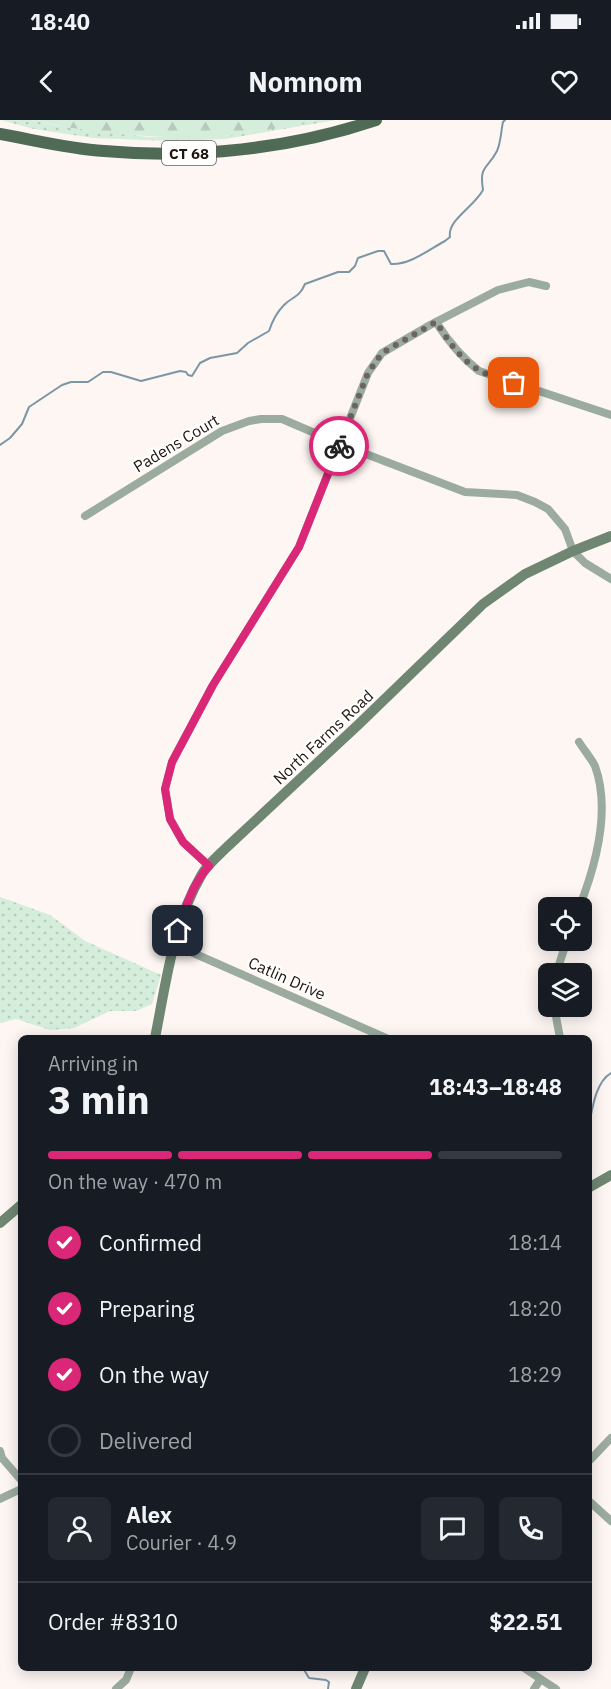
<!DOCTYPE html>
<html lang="en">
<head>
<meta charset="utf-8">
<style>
  :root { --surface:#171b24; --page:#242831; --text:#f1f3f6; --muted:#9ea1a6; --line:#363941; --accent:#db2777 }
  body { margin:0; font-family:"IBM Plex Sans",sans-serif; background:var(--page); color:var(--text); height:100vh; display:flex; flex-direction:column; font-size:22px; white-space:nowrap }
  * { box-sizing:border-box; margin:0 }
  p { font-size:20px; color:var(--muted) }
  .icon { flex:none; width:33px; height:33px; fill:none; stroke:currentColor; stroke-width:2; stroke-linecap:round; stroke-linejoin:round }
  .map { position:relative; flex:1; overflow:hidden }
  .side { position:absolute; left:18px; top:915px; width:574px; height:636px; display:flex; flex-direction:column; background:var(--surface); border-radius:9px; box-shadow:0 3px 15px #0003 }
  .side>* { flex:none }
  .controls { position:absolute; left:538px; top:777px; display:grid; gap:12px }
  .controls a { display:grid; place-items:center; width:54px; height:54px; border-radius:9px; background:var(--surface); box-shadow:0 3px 15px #0003; font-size:30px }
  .pin { position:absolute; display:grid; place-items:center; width:51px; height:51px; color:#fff; margin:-26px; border-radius:12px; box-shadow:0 3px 9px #0006 }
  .courier { position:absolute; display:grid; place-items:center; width:60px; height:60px; margin:-30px; border:4px solid #db2777; border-radius:50%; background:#fff; color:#222; box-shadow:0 2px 8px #0007 }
  .headline em { font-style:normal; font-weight:700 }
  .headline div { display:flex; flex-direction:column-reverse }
  .headline { display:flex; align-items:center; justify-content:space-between; height:102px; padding:0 30px }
  h1 { font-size:39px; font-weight:700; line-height:45px }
  .bar { display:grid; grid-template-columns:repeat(4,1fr); gap:9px 6px; align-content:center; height:72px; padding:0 30px }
  .bar i { height:8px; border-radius:4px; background:var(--line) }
  .bar .on { background:var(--accent) }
  .bar p { grid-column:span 4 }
  .line { display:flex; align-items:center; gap:15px; padding:0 30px; border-top:2px solid var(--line) }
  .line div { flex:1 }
  .round { display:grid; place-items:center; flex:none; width:63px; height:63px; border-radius:9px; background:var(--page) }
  ol { padding:0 30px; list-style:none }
  li { display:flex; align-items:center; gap:18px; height:66px }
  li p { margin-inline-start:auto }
  li .icon { padding:6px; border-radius:50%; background:var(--accent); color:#fff; stroke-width:4 }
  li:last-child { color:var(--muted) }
  li i { width:33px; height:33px; border:3px solid var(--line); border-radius:50% }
  .status { display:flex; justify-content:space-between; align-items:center; height:42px; padding:0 30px; background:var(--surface); direction:ltr }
  .status svg { height:16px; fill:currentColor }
  header { display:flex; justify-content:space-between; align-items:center; height:78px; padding:0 30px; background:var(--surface); font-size:27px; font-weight:700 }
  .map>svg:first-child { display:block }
  .grass { fill:url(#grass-dots) }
  .forest { fill:url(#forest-firs) }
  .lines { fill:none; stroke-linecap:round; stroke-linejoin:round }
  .stream { stroke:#7c96a6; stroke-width:2 }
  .street { stroke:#9bab9e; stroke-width:8 }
  .secondary { stroke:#6f8673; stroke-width:10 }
  .primary { stroke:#4f6b55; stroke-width:12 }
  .done { stroke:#6d645f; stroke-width:6; stroke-dasharray:0 10.8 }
  .route { stroke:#db2777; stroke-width:8 }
  .labels { text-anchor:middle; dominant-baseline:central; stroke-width:4.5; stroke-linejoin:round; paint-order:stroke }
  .shield { fill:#fff; stroke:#635c58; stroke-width:1.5 }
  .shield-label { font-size:15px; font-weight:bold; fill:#201610 }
  .street-label { font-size:16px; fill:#201610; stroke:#fff }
</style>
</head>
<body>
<div class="status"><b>18:40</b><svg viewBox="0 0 49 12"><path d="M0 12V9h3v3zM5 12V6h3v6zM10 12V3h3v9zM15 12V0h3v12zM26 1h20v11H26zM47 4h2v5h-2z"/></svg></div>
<header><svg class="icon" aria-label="back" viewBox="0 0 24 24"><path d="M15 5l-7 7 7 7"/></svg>Nomnom<svg class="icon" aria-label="heart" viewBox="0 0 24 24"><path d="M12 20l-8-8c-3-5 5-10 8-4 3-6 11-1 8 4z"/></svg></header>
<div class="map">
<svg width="611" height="1569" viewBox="0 0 611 1569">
  <defs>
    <pattern id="grass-dots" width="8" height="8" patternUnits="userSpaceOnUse" patternTransform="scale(1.5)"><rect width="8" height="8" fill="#d5eddb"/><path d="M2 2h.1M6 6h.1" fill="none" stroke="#b7cabb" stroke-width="1.8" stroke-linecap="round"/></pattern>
    <pattern id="forest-firs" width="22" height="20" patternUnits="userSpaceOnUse" patternTransform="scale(1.5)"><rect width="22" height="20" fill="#d5eddb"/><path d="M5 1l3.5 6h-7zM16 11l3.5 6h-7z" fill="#b7cabb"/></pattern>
  </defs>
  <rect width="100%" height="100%" fill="#fdf6f3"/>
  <!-- grass -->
  <g class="grass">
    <path d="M1 0H32L53 5 148 17 227 16 316 0H336L225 19 170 21 93 18 34 9Z"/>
    <path d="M0 777 50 795 85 821 161 855 152 884 136 891H110L74 908 50 910 16 899 0 903Z"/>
  </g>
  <!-- forest -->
  <path class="forest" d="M32 0H316C287 5 255 14 225 16 161 20 94 14 32 0Z"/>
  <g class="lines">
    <!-- stream -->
    <g class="stream">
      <path d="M0 325 10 318 22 304 29 287 62 265 71 262H88L103 252H111L141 261 180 251 186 252 188 255 192 256 200 243 210 238 237 233 248 223 269 211C272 202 277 192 284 185 293 176 299 178 305 164L338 152H349L355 146 358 138 378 131H384L391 144C410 145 428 130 445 121L450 117C447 100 474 87 483 70 479 45 487 50 497 31 501 22 501 11 503 2L505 0"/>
      <path d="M590 1000C593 984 597 961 611 953"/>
      <path d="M303 1548 309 1558 326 1560 329 1562 328 1569"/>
    </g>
    <!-- street -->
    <g class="street">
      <path d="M436 202C448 221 461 237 479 251L611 295"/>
      <path d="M85 396 222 311 249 301 261 299H282L345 326 465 372 517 375 535 382 548 389 565 409 573 431 585 443 611 459"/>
      <path d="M209 746 183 722 170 699 165 669 172 642 213 565 299 427 368 253 382 233 430 205 498 170 529 162 546 166"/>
      <path d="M579 788C596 745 611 690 595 646 591 638 584 630 579 622"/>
      <path d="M175 825 386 918"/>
      <path d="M556 854 567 820"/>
      <path d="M554 886 560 918"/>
      <path d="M0 1331 2 1338 21 1360"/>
      <path d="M590 1340 611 1318"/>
      <path d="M0 1379 21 1369"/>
      <path d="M590 1382 611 1401"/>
      <path d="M524 1548 556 1569"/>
      <path d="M116 1569 126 1560 131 1548"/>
      <path d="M534 1569 540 1560"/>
    </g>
    <!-- secondary -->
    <g class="secondary">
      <path d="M155 918C166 863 173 803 202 754 208 744 219 735 227 727L359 604 483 484 525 454 573 431 611 416"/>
      <path d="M590 1067 611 1055"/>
      <path d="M0 1103 21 1085"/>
      <path d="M356 1569 365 1548"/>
    </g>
    <!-- primary -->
    <path class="primary" d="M0 14C34 20 69 29 104 31 195 39 290 29 376 0"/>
  </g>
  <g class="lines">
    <!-- done -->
    <path class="done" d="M339 326 368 253 382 233 436 202C448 220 459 238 477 249 488 256 502 259 514 263"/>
    <!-- route -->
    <path class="route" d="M178 811C184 789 194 762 209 746L183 722 170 699 165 669 172 642 213 565 299 427 339 326"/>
  </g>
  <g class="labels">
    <!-- shield labels -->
    <rect class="shield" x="162" y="21" width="54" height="24" rx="4.5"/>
    <g class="shield-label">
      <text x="189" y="33">CT 68</text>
    </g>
    <!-- street labels -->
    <g class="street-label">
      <text transform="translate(176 323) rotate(-31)">Padens Court</text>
      <text transform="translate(323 617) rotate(-43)">North Farms Road</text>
      <text transform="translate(287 858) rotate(24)">Catlin Drive</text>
    </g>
  </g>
</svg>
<div class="controls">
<a><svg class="icon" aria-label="locate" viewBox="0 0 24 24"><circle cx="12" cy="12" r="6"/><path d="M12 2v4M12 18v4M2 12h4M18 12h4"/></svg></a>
<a><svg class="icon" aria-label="layers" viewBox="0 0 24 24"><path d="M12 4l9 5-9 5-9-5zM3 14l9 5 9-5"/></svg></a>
</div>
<div class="pin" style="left:514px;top:263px;background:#ea580c"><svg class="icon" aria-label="bag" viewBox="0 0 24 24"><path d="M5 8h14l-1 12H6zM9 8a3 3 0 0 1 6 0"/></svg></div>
<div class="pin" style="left:178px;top:811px;background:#1f2937"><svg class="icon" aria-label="home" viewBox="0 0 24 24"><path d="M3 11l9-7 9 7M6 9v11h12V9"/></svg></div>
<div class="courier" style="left:339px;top:326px"><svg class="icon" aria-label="bike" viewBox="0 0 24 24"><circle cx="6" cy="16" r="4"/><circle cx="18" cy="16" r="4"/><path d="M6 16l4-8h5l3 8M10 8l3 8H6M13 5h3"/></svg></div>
<section class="side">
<div class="headline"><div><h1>3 min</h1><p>Arriving in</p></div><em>18:43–18:48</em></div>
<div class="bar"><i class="on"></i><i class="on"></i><i class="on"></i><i></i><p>On the way · 470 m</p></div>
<ol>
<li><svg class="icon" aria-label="check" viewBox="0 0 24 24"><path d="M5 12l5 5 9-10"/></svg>Confirmed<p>18:14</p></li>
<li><svg class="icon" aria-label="check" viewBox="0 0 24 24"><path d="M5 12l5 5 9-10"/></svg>Preparing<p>18:20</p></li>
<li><svg class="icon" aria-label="check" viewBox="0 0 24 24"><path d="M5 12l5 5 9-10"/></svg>On the way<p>18:29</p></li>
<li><i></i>Delivered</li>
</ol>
<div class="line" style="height:108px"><a class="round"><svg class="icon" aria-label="person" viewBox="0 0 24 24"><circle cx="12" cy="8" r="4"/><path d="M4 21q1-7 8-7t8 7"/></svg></a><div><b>Alex</b><p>Courier · 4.9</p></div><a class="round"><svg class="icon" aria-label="chat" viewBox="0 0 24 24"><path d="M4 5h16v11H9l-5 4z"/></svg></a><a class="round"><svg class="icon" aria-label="phone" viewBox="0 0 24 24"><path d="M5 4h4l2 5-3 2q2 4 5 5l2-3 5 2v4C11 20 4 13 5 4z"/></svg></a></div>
<div class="line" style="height:78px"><div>Order #8310</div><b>$22.51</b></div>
</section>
</div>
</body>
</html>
